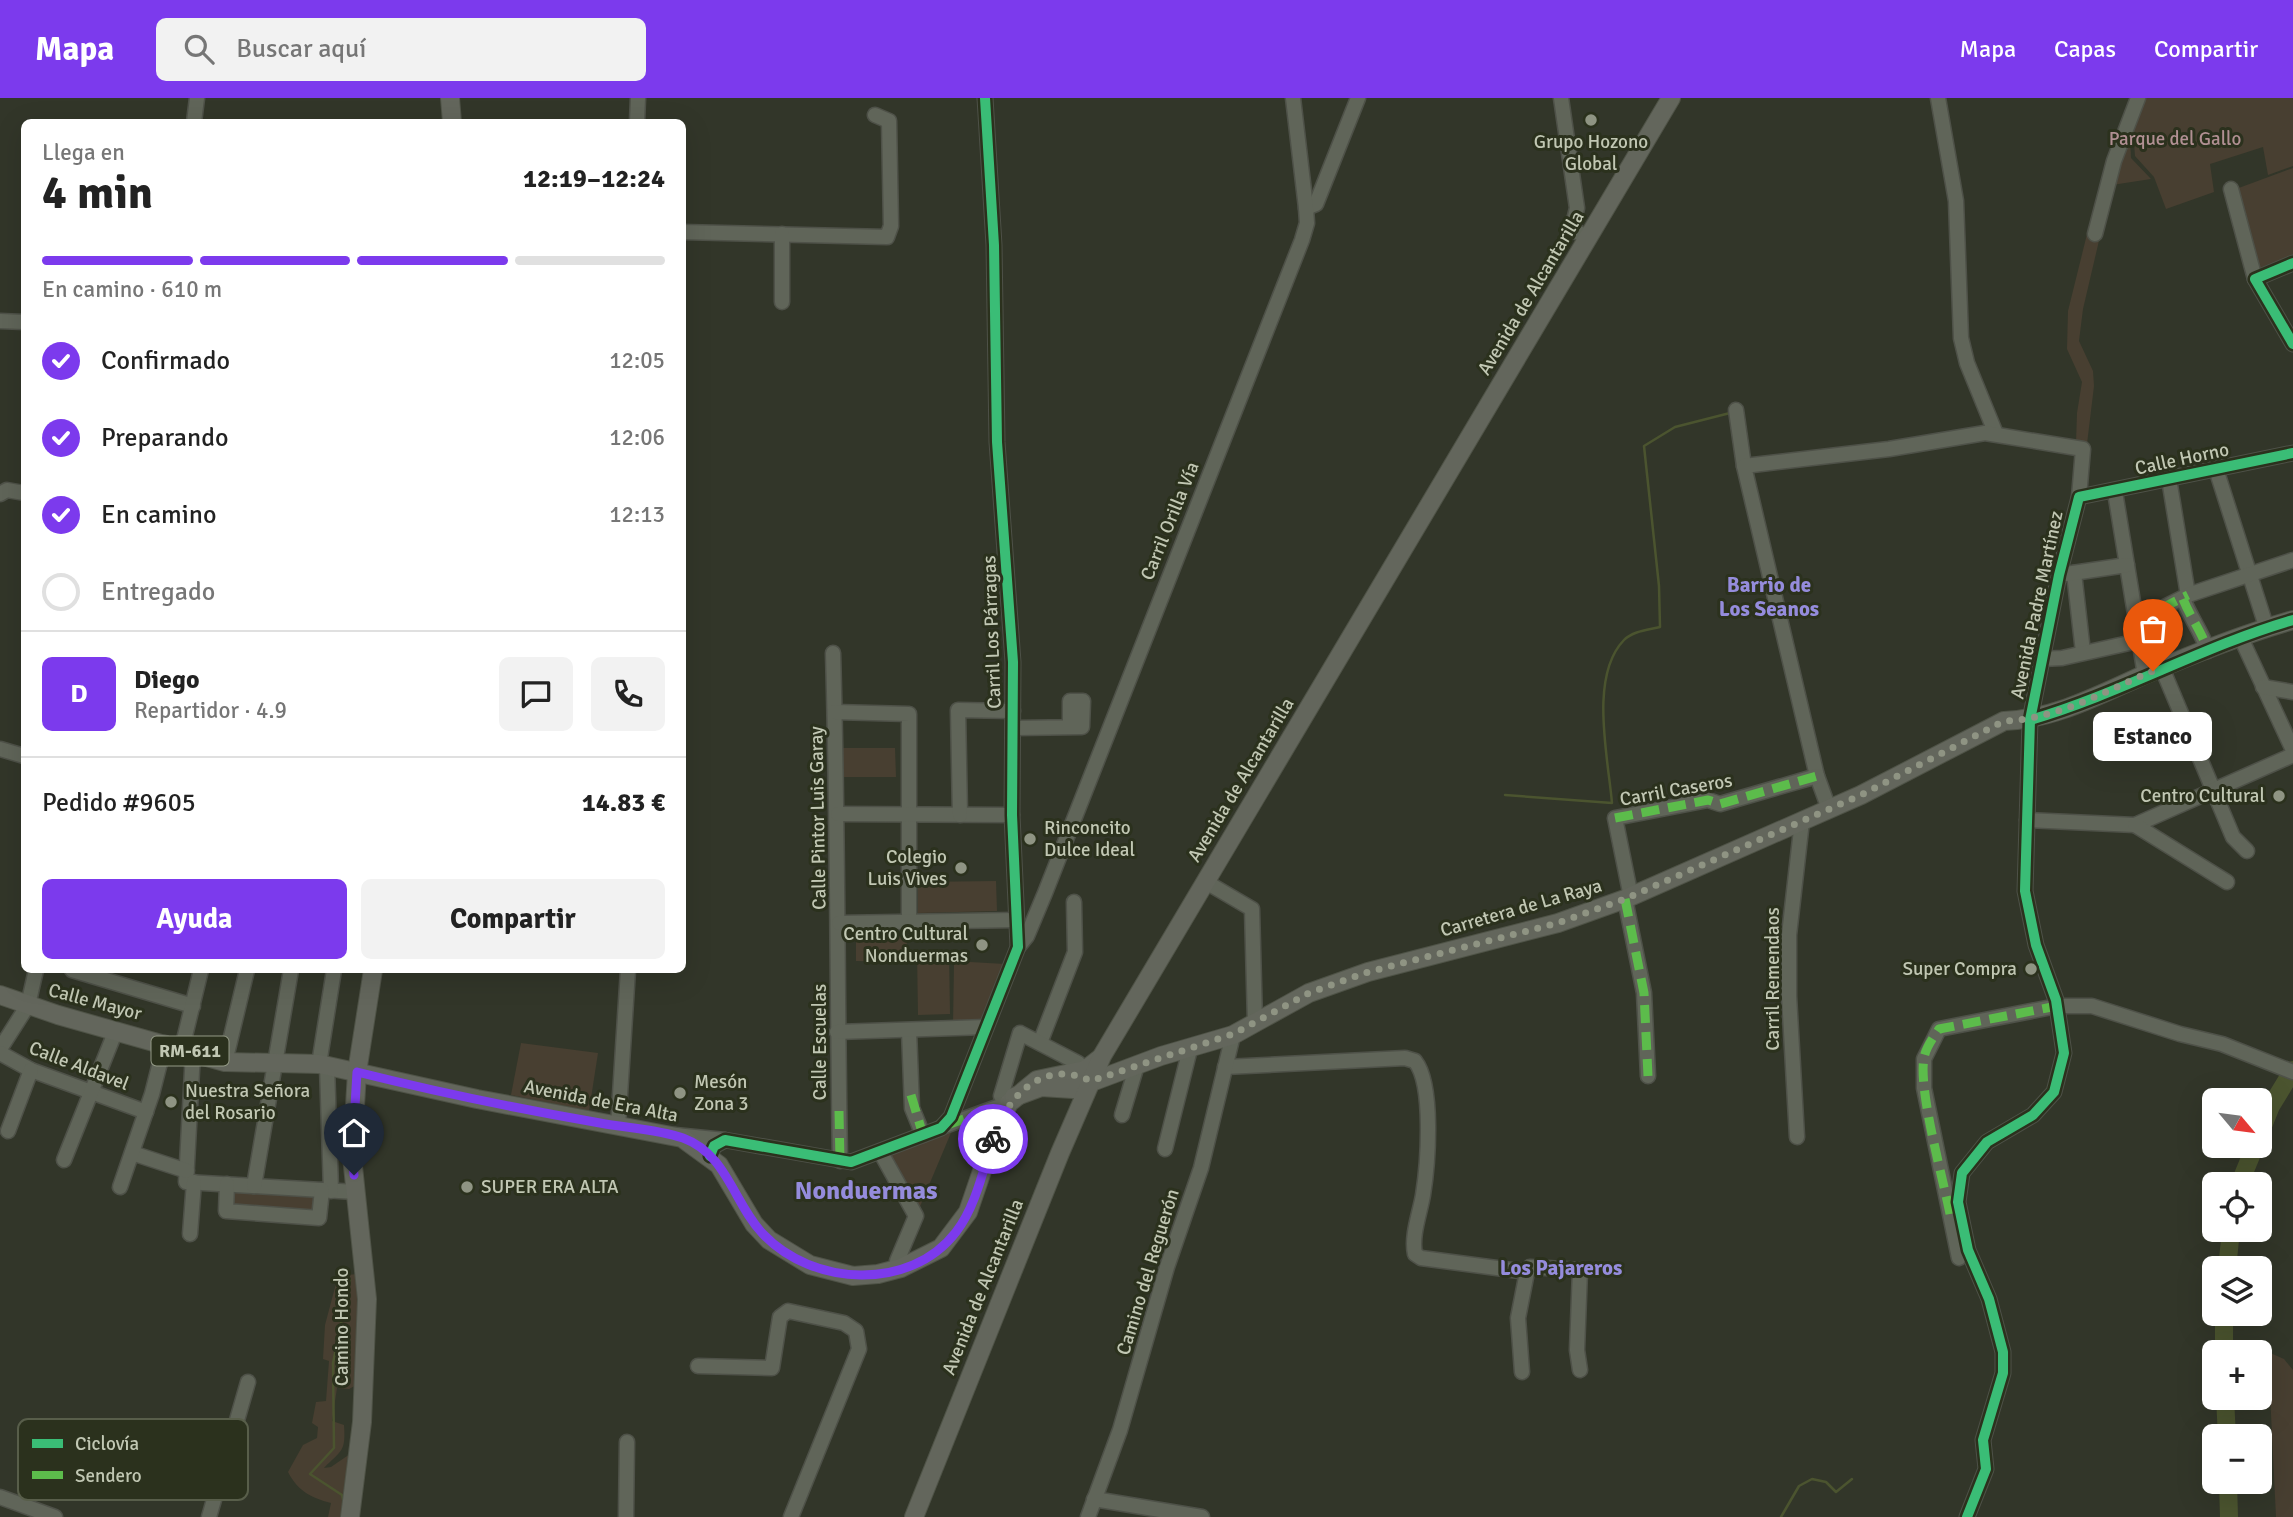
<!DOCTYPE html>
<html lang="es">
<head>
<meta charset="utf-8">
<style>
  :root { --surface:#fff; --page:#f2f2f2; --text:#222; --muted:#767676; --line:#e0e0e0; --accent:#7c3aed }
  body { margin:0; font-family:Signika,sans-serif; background:var(--page); color:var(--text); height:100vh; display:flex; flex-direction:column; font-size:26px; white-space:nowrap }
  * { box-sizing:border-box; margin:0 }
  p { font-size:23px; color:var(--muted) }
  .icon { flex:none; width:38px; height:38px; fill:none; stroke:currentColor; stroke-width:2; stroke-linecap:round; stroke-linejoin:round }
  .map { position:relative; flex:1; overflow:hidden }
  .details { position:absolute; left:21px; top:21px; width:665px; height:854px; display:flex; flex-direction:column; background:var(--surface); border-radius:10px; box-shadow:0 7px 28px #0002 }
  .details>* { flex:none }
  .needle { width:46px; rotate:119deg }
  .tools { position:absolute; left:2202px; top:990px; display:grid; gap:14px }
  .tools a { display:grid; place-items:center; width:70px; height:70px; border-radius:10px; background:var(--surface); box-shadow:0 7px 28px #0002; font-size:35px }
  .pin { position:absolute; display:grid; place-items:center; width:60px; height:60px; color:#fff; margin:-72px -30px; border-radius:50% 50% 50% 0; rotate:-45deg; box-shadow:0 0 7px #0007 }
  .pin .icon { rotate:45deg }
  .courier { position:absolute; display:grid; place-items:center; width:70px; height:70px; margin:-35px; border:5px solid #7c3aed; border-radius:50%; background:#fff; color:#222; box-shadow:0 2px 9px #0007 }
  .bubble { position:absolute; height:49px; border-radius:10px; background:var(--surface); box-shadow:0 7px 28px #0002; font-size:23px; font-weight:700; line-height:49px; text-align:center }
  .overview em { font-style:normal; font-weight:700 }
  .overview div { display:flex; flex-direction:column-reverse }
  .overview { display:flex; align-items:center; justify-content:space-between; height:119px; padding:0 21px }
  h1 { font-size:46px; font-weight:700; line-height:52px }
  .bar { display:grid; grid-template-columns:repeat(4,1fr); gap:10px 7px; align-content:center; height:84px; padding:0 21px }
  .bar i { height:9px; border-radius:5px; background:var(--line) }
  .bar .on { background:var(--accent) }
  .bar p { grid-column:span 4 }
  .line { display:flex; align-items:center; gap:18px; padding:0 21px; border-top:2px solid var(--line) }
  .line div { flex:1 }
  .round { display:grid; place-items:center; flex:none; width:74px; height:74px; border-radius:10px; background:var(--page) }
  ol { padding:0 21px; list-style:none }
  li { display:flex; align-items:center; gap:21px; height:77px }
  li p { margin-inline-start:auto }
  li .icon { padding:7px; border-radius:50%; background:var(--accent); color:#fff; stroke-width:4 }
  li:last-child { color:var(--muted) }
  li i { width:38px; height:38px; border:4px solid var(--line); border-radius:50% }
  .button { display:flex; gap:14px; margin-top:auto; padding:14px 21px }
  .button a { flex:1; height:80px; border-radius:10px; background:var(--accent); color:#fff; font-size:28px; font-weight:700; line-height:80px; text-align:center }
  .button a+a { background:var(--page); color:var(--text) }
  header { display:flex; align-items:center; gap:42px; box-sizing:border-box; height:98px; padding:0 35px; background:var(--accent); color:#fff }
  header strong { font-size:33px }
  nav { display:flex; gap:38px; margin-inline-start:auto; font-size:24px }
  .search { width:490px; height:63px; background:var(--page); display:flex; align-items:center; gap:18px; box-sizing:border-box; padding:0 24px; border-radius:10px; color:var(--muted); font-size:26px }
  .map>svg:first-child { display:block }
  .green { fill:#483f31 }
  .lines { fill:none; stroke-linecap:round; stroke-linejoin:round }
  .stream { stroke:#4b542f; stroke-width:2.5 }
  .river { stroke:#4b542f; stroke-width:18 }
  .minor-casing { stroke:#4e5148; stroke-width:17 }
  .major-casing { stroke:#4f5347; stroke-width:20 }
  .minor { stroke:#606559; stroke-width:14 }
  .major { stroke:#63665c; stroke-width:18 }
  .quiet { stroke:#5cbc4b; stroke-width:9; stroke-dasharray:18 9; stroke-linecap:butt }
  .cycleway-casing { stroke:#2b311d; stroke-width:15 }
  .cycleway { stroke:#3abd76; stroke-width:10 }
  .done { stroke:#8f9483; stroke-width:7; stroke-dasharray:0 12.6 }
  .route { stroke:#7c3aed; stroke-width:9 }
  .poi-dot { fill:#8f9483; stroke:#2b311d; stroke-width:2.5 }
  .labels { text-anchor:middle; dominant-baseline:central; stroke-width:6; stroke-linejoin:round; paint-order:stroke }
  .shield { fill:#2b311d; stroke:#949a86; stroke-width:2 }
  .shield-label { font-size:18px; font-weight:bold; fill:#c1c7b3 }
  .park-label { font-size:19px; fill:#b19093; stroke:#2b311d }
  .poi-label { font-size:19px; fill:#c1c7b3; stroke:#2b311d; text-anchor:end }
  .street-label { font-size:19px; fill:#c1c7b3; stroke:#2b311d }
  .neighbourhood-label { font-size:21px; font-weight:bold; fill:#958cdc; stroke:#2b311d }
  .district-label { font-size:26px; font-weight:bold; fill:#958cdc; stroke:#2b311d }
  .key { fill:#2b311d; stroke:#585e4a; stroke-width:2 }
  .key-label { font-size:19px; fill:#c1c7b3 }
</style>
</head>
<body>
<header>
<strong>Mapa</strong>
<div class="search"><svg class="icon" aria-label="search" viewBox="0 0 24 24"><circle cx="10" cy="10" r="6"/><path d="M15 15l6 6"/></svg>Buscar aquí</div>
<nav><a>Mapa</a><a>Capas</a><a>Compartir</a></nav>
</header>
<div class="map">
<svg width="2293" height="1419" viewBox="0 0 2293 1419">
  <rect width="100%" height="100%" fill="#323629"/>
  <!-- green -->
  <g class="green">
    <path d="M2141 0H2293V68L2268 77 2263 49 2210 66 2214 94 2166 111 2154 79 2135 58 2134 45 2128 36Z"/>
    <path d="M2118 36C2130 41 2131 47 2131 60L2151 81 2112 87 2083 211 2079 243 2093 273 2094 288 2087 346 2076 345 2077 315 2082 284 2067 251 2068 213 2089 128Z"/>
    <path d="M2293 70V162L2257 178 2236 91Z"/>
    <path d="M840 650H895L896 679H841Z"/>
    <path d="M996 783 997 813 918 815V784Z"/>
    <path d="M856 838H907L906 864 856 863Z"/>
    <path d="M949 853 950 916 918 917 917 854Z"/>
    <path d="M970 864 1005 866 981 926 953 927 954 866Z"/>
    <path d="M521 945 598 955 589 1013 511 997Z"/>
    <path d="M953 1030 916 1118 881 1055 910 1042 916 1047Z"/>
    <path d="M231 1090 316 1098 312 1114 228 1106Z"/>
    <path d="M357 1176 362 1193 360 1285 349 1291 337 1290 332 1323 344 1327C346 1355 341 1352 324 1370L331 1369 350 1356 348 1419H328L331 1405C311 1400 297 1392 288 1374L303 1347 317 1340 318 1329 312 1325 316 1304 326 1303 329 1263 323 1261 325 1227 338 1178Z"/>
    <path d="M2268 1254 2284 1261 2293 1272V1419H2276Z"/>
  </g>
  <g class="lines">
    <!-- stream -->
    <g class="stream">
      <path d="M1505 697 1612 705C1608 659 1589 578 1624 542 1633 533 1648 532 1660 529L1659 488 1644 348 1675 329 1730 315"/>
      <path d="M344 1406 342 1397 310 1376 334 1350 333 1265 350 1182"/>
      <path d="M1781 1419 1799 1388 1812 1381 1826 1384 1836 1394 1852 1381"/>
    </g>
    <!-- river -->
    <g class="river">
      <path d="M2259 1038 2271 1008 2293 972"/>
      <path d="M2239 1087 2255 1048"/>
      <path d="M2227 1171 2231 1132"/>
      <path d="M2224 1255V1216"/>
      <path d="M2225 1300 2227 1339"/>
      <path d="M2228 1384 2229 1419"/>
    </g>
    <defs>
      <g id="minor">
        <path d="M1561 0 1577 110 1572 131 1588 140"/>
        <path d="M1938 0 1956 103 1961 240 1967 265 1996 336"/>
        <path d="M194 24 197 0"/>
        <path d="M637 24 638 0"/>
        <path d="M2231 91 2255 181 2293 246"/>
        <path d="M1306 110 1316 106 1358 0"/>
        <path d="M682 134 887 139 891 128 889 23 875 17"/>
        <path d="M782 136V204"/>
        <path d="M2095 136 2114 63 2138 0"/>
        <path d="M2255 181 2293 165"/>
        <path d="M0 223 24 224"/>
        <path d="M1736 312 1744 368"/>
        <path d="M2216 371 2267 531"/>
        <path d="M2169 381 2188 497"/>
        <path d="M2115 394 2145 577"/>
        <path d="M0 396 7 392 24 395"/>
        <path d="M2079 399 2293 355"/>
        <path d="M2074 475 2083 554"/>
        <path d="M2066 476 2127 467"/>
        <path d="M2183 501C2191 521 2201 532 2208 553"/>
        <path d="M2136 523 2188 497 2293 462"/>
        <path d="M2241 540 2293 652"/>
        <path d="M833 555C838 725 837 894 840 1063"/>
        <path d="M2041 561 2062 560 2138 543"/>
        <path d="M2162 570 2233 739 2247 753"/>
        <path d="M2263 589 2293 594"/>
        <path d="M835 614 909 616V824"/>
        <path d="M1013 630 1082 629 1083 603H1070V629"/>
        <path d="M0 651 24 658"/>
        <path d="M1829 711 1817 678 1744 368 1889 351 1985 335 2083 351 2079 399 2059 477 2030 622 2025 793 2036 847 2056 902 2064 955 2054 994 2033 1017 1987 1044 1962 1075 1958 1104 1968 1152 1989 1201 2003 1254V1275L1983 1342 1986 1371 1967 1419"/>
        <path d="M838 716 1012 717"/>
        <path d="M960 717 958 612 1013 613"/>
        <path d="M2027 722 2135 727 2293 657"/>
        <path d="M2135 727 2227 784"/>
        <path d="M1206 784 1252 811 1255 924"/>
        <path d="M1631 799 1615 720 1708 702 1720 706 1817 678"/>
        <path d="M1625 801 1644 895 1648 978"/>
        <path d="M839 825 1015 822"/>
        <path d="M1018 849 1027 838 1045 795 1302 142 1307 125 1306 110 1293 0"/>
        <path d="M72 872 193 908"/>
        <path d="M909 933 912 1010 923 1037"/>
        <path d="M837 934 986 929"/>
        <path d="M1040 945 1075 854 1074 804"/>
        <path d="M182 950 201 872"/>
        <path d="M0 951 28 907 36 872"/>
        <path d="M193 954 186 1084 356 1094"/>
        <path d="M0 955 31 972 146 1014"/>
        <path d="M225 964 247 872"/>
        <path d="M319 966 334 872"/>
        <path d="M327 968 331 1093"/>
        <path d="M1225 969 1405 960 1415 963C1434 987 1428 1066 1423 1097 1420 1115 1411 1138 1415 1156L1421 1160 1527 1174 1530 1169 1580 1172 1577 1252 1580 1272"/>
        <path d="M1001 998 1020 935 1078 965 1085 972"/>
        <path d="M1122 1017 1137 967"/>
        <path d="M618 1028 628 872"/>
        <path d="M942 1029 997 1009"/>
        <path d="M8 1033 31 972"/>
        <path d="M675 1037 725 1042"/>
        <path d="M1797 1039 1789 898V837L1802 723"/>
        <path d="M1165 1051 1190 951"/>
        <path d="M132 1055 187 1073"/>
        <path d="M881 1055 916 1118 897 1163"/>
        <path d="M710 1058 714 1048 725 1042 851 1064 941 1030 951 1019 1018 849 1012 717 1013 564 997 344 994 147 985 0"/>
        <path d="M64 1062 116 932"/>
        <path d="M227 1086 226 1113 319 1120 322 1092"/>
        <path d="M254 1088 291 872"/>
        <path d="M120 1089 152 996 165 945"/>
        <path d="M190 1136 194 1084"/>
        <path d="M1959 1160 1924 990V961L1939 931 2057 908H2092L2180 936 2222 946 2293 974"/>
        <path d="M698 1268 772 1270 780 1219 788 1213 844 1225 856 1233 859 1251 791 1419"/>
        <path d="M1522 1274 1518 1220 1527 1174"/>
        <path d="M0 1399 55 1419"/>
        <path d="M1094 1401 1202 1419"/>
        <path d="M209 1419 248 1284"/>
        <path d="M626 1419 627 1344"/>
        <path d="M1088 1419 1120 1332 1167 1169 1201 1070 1233 937"/>
      </g>
      <g id="major">
        <path d="M450 0 452 24"/>
        <path d="M0 897 58 917 225 964 319 966 477 1001 682 1040 719 1067 754 1126 769 1142 810 1167 853 1178 878 1176 901 1170 941 1150 968 1114 997 1029 1009 1005 1037 982 1085 972 1099 961"/>
        <path d="M1014 999 1041 989 1073 991 1161 958 1233 937 1309 895 1368 874 1558 825 1625 801 1861 697 2004 623C2055 621 2099 597 2146 576 2193 556 2244 536 2293 522"/>
        <path d="M350 1419 362 1324 367 1201 352 1059 357 974 373 872"/>
        <path d="M914 1419 1060 1055 1102 958 1671 0"/>
      </g>
    </defs>
    <!-- minor casing -->
    <use href="#minor" class="minor-casing"/>
    <!-- major casing -->
    <use href="#major" class="major-casing"/>
    <!-- minor -->
    <use href="#minor" class="minor"/>
    <!-- major -->
    <use href="#major" class="major"/>
    <!-- quiet -->
    <g class="quiet">
      <path d="M2183 501C2191 521 2201 532 2208 553"/>
      <path d="M2136 523 2188 497"/>
      <path d="M1615 720 1708 702 1720 706 1817 678"/>
      <path d="M1625 801 1644 895 1648 978"/>
      <path d="M911 997 923 1037 920 1038"/>
      <path d="M839 1013 840 1063"/>
      <path d="M947 1027 997 1009"/>
      <path d="M1950 1116C1943 1080 1918 992 1924 960 1926 949 1933 940 1939 931L2057 908"/>
    </g>
    <defs>
      <g id="cycleway">
        <path d="M2293 165 2255 181 2293 246"/>
        <path d="M2030 622C2120 596 2203 548 2293 522"/>
        <path d="M710 1058 714 1048 725 1042 851 1064 941 1030 951 1019 1018 849 1012 717 1013 564 997 344 994 147 985 0"/>
        <path d="M1967 1419 1986 1371 1983 1342 2003 1275V1254L1989 1201 1968 1152 1958 1104 1962 1075 1987 1044 2033 1017 2054 994 2064 955 2056 902 2036 847 2025 793 2030 622 2059 477 2079 399 2293 355"/>
      </g>
    </defs>
    <!-- cycleway casing -->
    <use href="#cycleway" class="cycleway-casing"/>
    <!-- cycleway -->
    <use href="#cycleway" class="cycleway"/>
  </g>
  <g class="lines">
    <!-- done -->
    <path class="done" d="M993 1041C1007 998 1043 960 1091 983L1233 936 1309 895 1368 874 1558 825 1625 801 1861 697 2004 623C2058 621 2103 594 2153 573"/>
    <!-- route -->
    <path class="route" d="M354 1077 352 1059 357 974C437 994 519 1011 600 1025 627 1030 657 1031 683 1040 727 1056 734 1106 763 1136 812 1188 910 1194 956 1134 976 1108 983 1072 993 1041"/>
  </g>
  <!-- markers -->
  <g class="poi-dot">
    <circle cx="1591" cy="22" r="7"/>
    <circle cx="2279" cy="698" r="7"/>
    <circle cx="1030" cy="741" r="7"/>
    <circle cx="961" cy="770" r="7"/>
    <circle cx="982" cy="847" r="7"/>
    <circle cx="2031" cy="871" r="7"/>
    <circle cx="680" cy="995" r="7"/>
    <circle cx="171" cy="1004" r="7"/>
    <circle cx="467" cy="1089" r="7"/>
  </g>
  <g class="labels">
    <!-- shield labels -->
    <rect class="shield" x="151.5" y="938.5" width="77" height="29" rx="5"/>
    <g class="shield-label">
      <text x="190" y="953">RM-611</text>
    </g>
    <!-- park labels -->
    <g class="park-label">
      <text x="2175" y="41">Parque del Gallo</text>
    </g>
    <!-- poi labels -->
    <g class="poi-label">
      <text x="1591" y="44" text-anchor="middle">Grupo Hozono<tspan x="1591" dy="22">Global</tspan></text>
      <text x="2265" y="698">Centro Cultural</text>
      <text x="1044" y="730" text-anchor="start">Rinconcito<tspan x="1044" dy="22">Dulce Ideal</tspan></text>
      <text x="947" y="759">Colegio<tspan x="947" dy="22">Luis Vives</tspan></text>
      <text x="968" y="836">Centro Cultural<tspan x="968" dy="22">Nonduermas</tspan></text>
      <text x="2017" y="871">Super Compra</text>
      <text x="694" y="984" text-anchor="start">Mesón<tspan x="694" dy="22">Zona 3</tspan></text>
      <text x="185" y="993" text-anchor="start">Nuestra Señora<tspan x="185" dy="22">del Rosario</tspan></text>
      <text x="481" y="1089" text-anchor="start">SUPER ERA ALTA</text>
    </g>
    <!-- street labels -->
    <g class="street-label">
      <text transform="translate(1531 195) rotate(-59)">Avenida de Alcantarilla</text>
      <text transform="translate(2182 361) rotate(-12)">Calle Horno</text>
      <text transform="translate(1170 423) rotate(-68)">Carril Orilla Vía</text>
      <text transform="translate(2037 507) rotate(-78)">Avenida Padre Martínez</text>
      <text transform="translate(992 534) rotate(-92)">Carril Los Párragas</text>
      <text transform="translate(1241 682) rotate(-59)">Avenida de Alcantarilla</text>
      <text transform="translate(1676 692) rotate(-10)">Carril Caseros</text>
      <text transform="translate(818 720) rotate(-91)">Calle Pintor Luis Garay</text>
      <text transform="translate(1521 810) rotate(-16)">Carretera de La Raya</text>
      <text transform="translate(1773 881) rotate(-90)">Carril Remendaos</text>
      <text transform="translate(95 904) rotate(15)">Calle Mayor</text>
      <text transform="translate(820 944) rotate(-90)">Calle Escuelas</text>
      <text transform="translate(79 968) rotate(21)">Calle Aldavel</text>
      <text transform="translate(601 1003) rotate(11)">Avenida de Era Alta</text>
      <text transform="translate(1148 1174) rotate(-73)">Camino del Reguerón</text>
      <text transform="translate(983 1189) rotate(-68)">Avenida de Alcantarilla</text>
      <text transform="translate(342 1229) rotate(-90)">Camino Hondo</text>
    </g>
    <!-- neighbourhood labels -->
    <g class="neighbourhood-label">
      <text x="1769" y="487">Barrio de<tspan x="1769" dy="24">Los Seanos</tspan></text>
      <text x="1561" y="1170">Los Pajareros</text>
    </g>
    <!-- district labels -->
    <g class="district-label">
      <text x="866" y="1093">Nonduermas</text>
    </g>
  </g>
  <!-- legend -->
  <rect x="18" y="1321" width="230" height="81" rx="10" class="key"/>
  <rect x="32" y="1341" width="31" height="9" fill="#3abd76"/>
  <rect x="32" y="1373" width="31" height="8" fill="#5cbc4b"/>
  <g class="key-label">
    <text x="75" y="1352">Ciclovía</text>
    <text x="75" y="1384">Sendero</text>
  </g>
</svg>
<div class="tools">
<a><svg class="needle" viewBox="-14 -14 28 28"><path d="M0-13l5 13h-10z" fill="#e53935"/><path d="M0 13l5-13h-10z" fill="#767676"/></svg></a>
<a><svg class="icon" aria-label="locate" viewBox="0 0 24 24"><circle cx="12" cy="12" r="6"/><path d="M12 2v4M12 18v4M2 12h4M18 12h4"/></svg></a>
<a><svg class="icon" aria-label="layers" viewBox="0 0 24 24"><path d="M12 4l9 5-9 5-9-5zM3 14l9 5 9-5"/></svg></a>
<a>+</a>
<a>−</a>
</div>
<div class="pin" style="left:2153px;top:573px;background:#ea580c"><svg class="icon" aria-label="bag" viewBox="0 0 24 24"><path d="M5 8h14l-1 12H6zM9 8a3 3 0 0 1 6 0"/></svg></div>
<div class="pin" style="left:354px;top:1077px;background:#1f2937"><svg class="icon" aria-label="home" viewBox="0 0 24 24"><path d="M3 11l9-7 9 7M6 9v11h12V9"/></svg></div>
<div class="courier" style="left:993px;top:1041px"><svg class="icon" aria-label="bike" viewBox="0 0 24 24"><circle cx="6" cy="16" r="4"/><circle cx="18" cy="16" r="4"/><path d="M6 16l4-8h5l3 8M10 8l3 8H6M13 5h3"/></svg></div>
<div class="bubble" style="left:2093px;top:614px;width:119px">Estanco</div>
<section class="details">
<div class="overview"><div><h1>4 min</h1><p>Llega en</p></div><em>12:19–12:24</em></div>
<div class="bar"><i class="on"></i><i class="on"></i><i class="on"></i><i></i><p>En camino · 610 m</p></div>
<ol>
<li><svg class="icon" aria-label="check" viewBox="0 0 24 24"><path d="M5 12l5 5 9-10"/></svg>Confirmado<p>12:05</p></li>
<li><svg class="icon" aria-label="check" viewBox="0 0 24 24"><path d="M5 12l5 5 9-10"/></svg>Preparando<p>12:06</p></li>
<li><svg class="icon" aria-label="check" viewBox="0 0 24 24"><path d="M5 12l5 5 9-10"/></svg>En camino<p>12:13</p></li>
<li><i></i>Entregado</li>
</ol>
<div class="line" style="height:126px"><b class="round" style="background:var(--accent);color:#fff">D</b><div><b>Diego</b><p>Repartidor · 4.9</p></div><a class="round"><svg class="icon" aria-label="chat" viewBox="0 0 24 24"><path d="M4 5h16v11H9l-5 4z"/></svg></a><a class="round"><svg class="icon" aria-label="phone" viewBox="0 0 24 24"><path d="M5 4h4l2 5-3 2q2 4 5 5l2-3 5 2v4C11 20 4 13 5 4z"/></svg></a></div>
<div class="line" style="height:91px"><div>Pedido #9605</div><b>14.83 €</b></div>
<div class="button"><a>Ayuda</a><a>Compartir</a></div>
</section>
</div>
</body>
</html>
